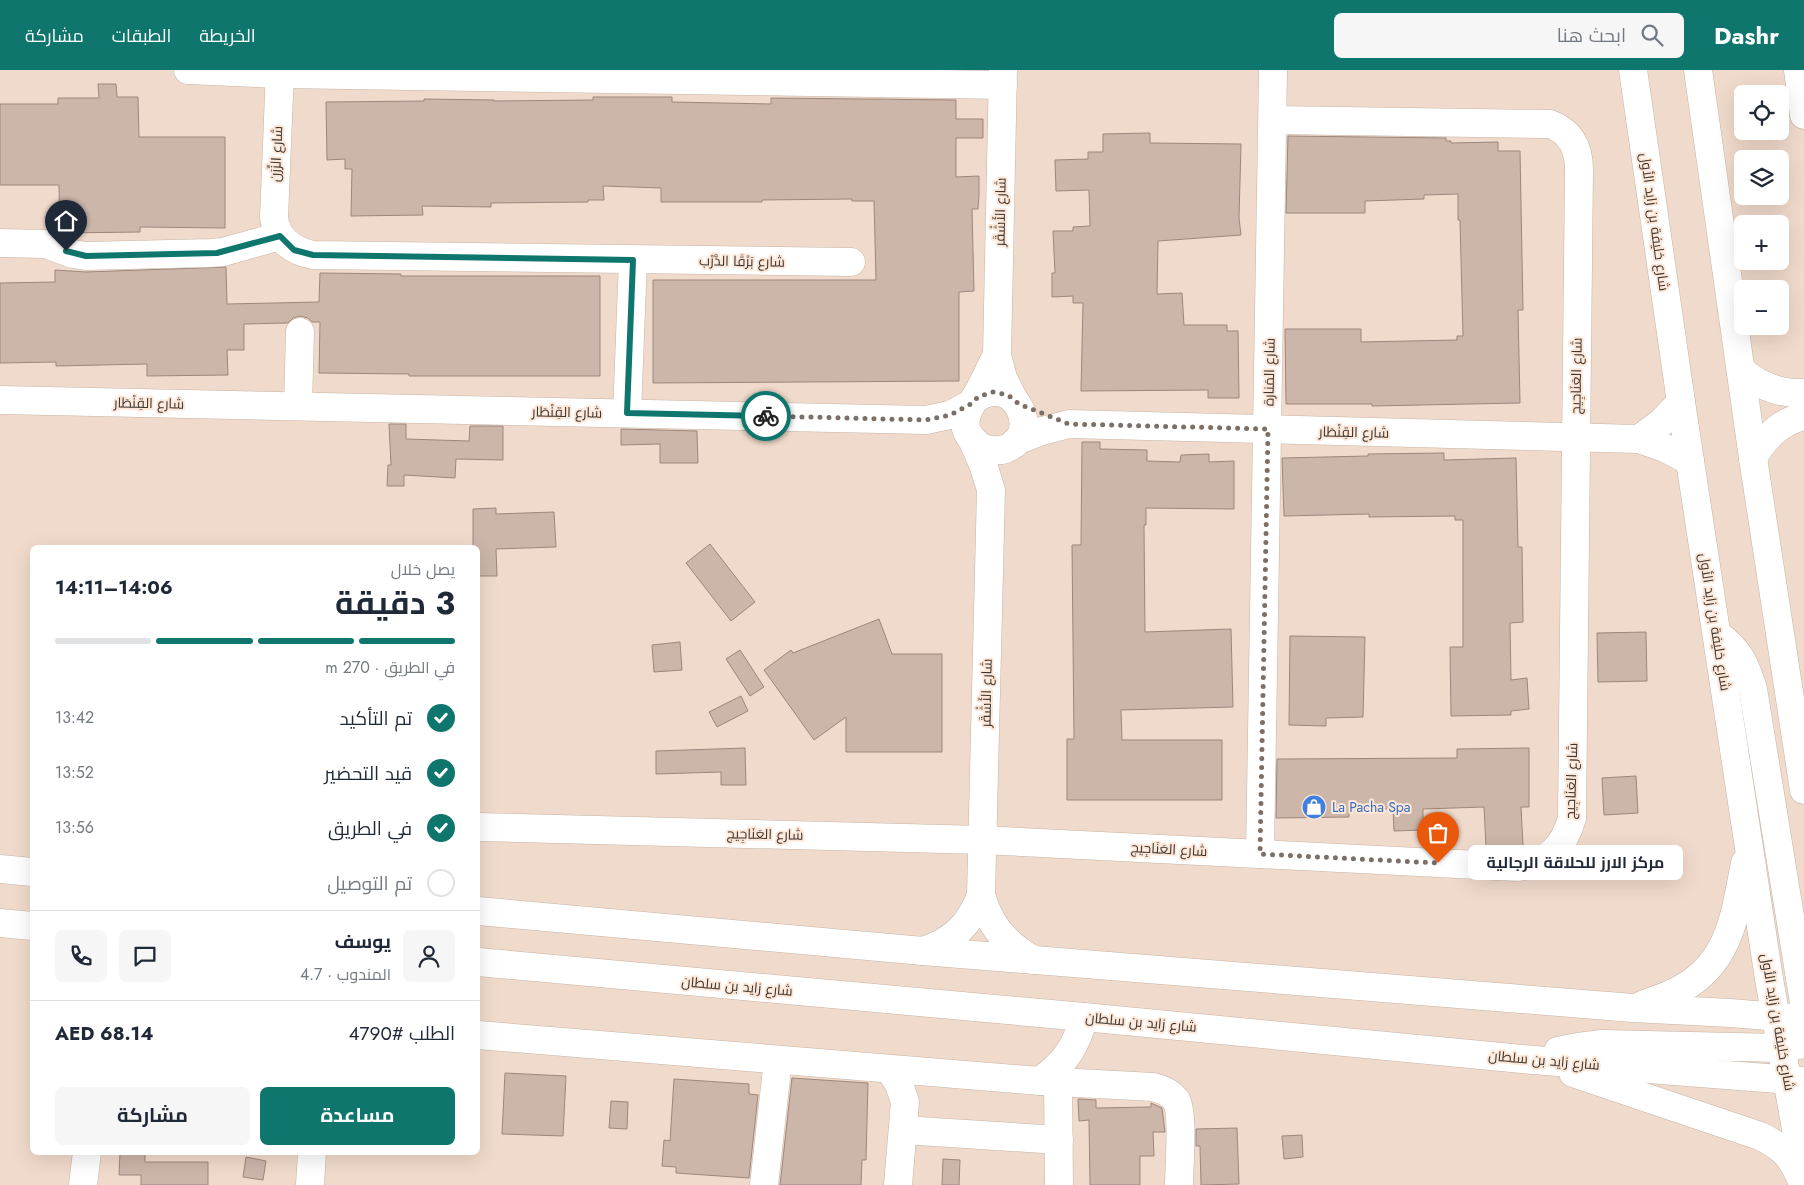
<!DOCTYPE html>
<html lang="ar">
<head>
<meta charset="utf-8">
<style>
  :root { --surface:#fff; --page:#f6f6f7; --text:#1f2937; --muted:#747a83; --line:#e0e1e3; --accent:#0f766e }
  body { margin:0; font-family:Jost,Cairo,sans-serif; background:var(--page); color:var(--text); direction:rtl; height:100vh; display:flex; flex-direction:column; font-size:19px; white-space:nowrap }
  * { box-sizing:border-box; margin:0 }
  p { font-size:16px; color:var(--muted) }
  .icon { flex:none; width:28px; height:28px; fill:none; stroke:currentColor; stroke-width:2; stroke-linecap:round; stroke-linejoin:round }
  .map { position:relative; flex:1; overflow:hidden; direction:ltr }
  .panel { position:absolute; left:30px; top:475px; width:450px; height:610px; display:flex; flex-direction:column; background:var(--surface); border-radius:8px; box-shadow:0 5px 20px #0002; direction:rtl }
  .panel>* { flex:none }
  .fabs { position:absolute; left:1734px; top:15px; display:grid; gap:10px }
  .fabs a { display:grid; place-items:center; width:55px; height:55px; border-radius:8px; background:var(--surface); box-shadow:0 5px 20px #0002; font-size:25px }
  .pin { position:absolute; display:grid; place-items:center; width:42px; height:42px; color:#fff; margin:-51px -21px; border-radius:50% 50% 50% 0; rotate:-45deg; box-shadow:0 0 5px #0007 }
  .pin .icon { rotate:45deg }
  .courier { position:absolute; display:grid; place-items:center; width:50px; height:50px; margin:-25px; border:4px solid #0f766e; border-radius:50%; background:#fff; color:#222; box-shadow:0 1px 6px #0007 }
  .bubble { position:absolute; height:35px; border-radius:8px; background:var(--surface); box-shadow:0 5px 20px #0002; font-size:16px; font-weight:700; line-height:35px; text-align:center; direction:rtl }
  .head em { font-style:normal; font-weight:700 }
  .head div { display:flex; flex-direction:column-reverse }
  .head { display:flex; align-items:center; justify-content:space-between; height:85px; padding:0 25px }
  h1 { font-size:32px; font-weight:700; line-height:38px }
  .bar { display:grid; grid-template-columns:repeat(4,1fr); gap:8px 5px; align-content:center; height:60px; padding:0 25px }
  .bar i { height:6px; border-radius:4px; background:var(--line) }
  .bar .selected { background:var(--accent) }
  .bar p { grid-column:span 4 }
  .line { display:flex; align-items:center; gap:12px; padding:0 25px; border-top:1px solid var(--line) }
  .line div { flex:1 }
  .round { display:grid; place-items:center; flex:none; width:52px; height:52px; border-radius:8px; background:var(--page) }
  ol { padding:0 25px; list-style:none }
  li { display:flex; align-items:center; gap:15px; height:55px }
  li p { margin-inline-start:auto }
  li .icon { padding:5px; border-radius:50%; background:var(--accent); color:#fff; stroke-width:4 }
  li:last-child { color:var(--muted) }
  li i { width:28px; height:28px; border:2px solid var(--line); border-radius:50% }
  .action { display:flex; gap:10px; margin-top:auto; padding:10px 25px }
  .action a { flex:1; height:58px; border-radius:8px; background:var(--accent); color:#fff; font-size:20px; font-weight:700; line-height:58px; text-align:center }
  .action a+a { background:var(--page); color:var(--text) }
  header { display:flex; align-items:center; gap:30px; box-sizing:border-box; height:70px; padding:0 25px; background:var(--accent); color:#fff }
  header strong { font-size:24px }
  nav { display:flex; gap:28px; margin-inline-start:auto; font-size:18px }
  .search { width:350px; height:45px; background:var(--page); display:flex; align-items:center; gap:12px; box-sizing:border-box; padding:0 18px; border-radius:8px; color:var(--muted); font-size:19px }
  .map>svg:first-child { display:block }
  .building { fill:#ccb5a9; stroke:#9d877c }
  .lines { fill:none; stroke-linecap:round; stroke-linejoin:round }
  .minor-casing { stroke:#c7b3a4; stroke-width:29 }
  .major-casing { stroke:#c7b3a4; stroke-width:29 }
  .minor { stroke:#fff; stroke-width:28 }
  .major { stroke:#fff; stroke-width:28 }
  .done { stroke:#7c6f66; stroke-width:5; stroke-dasharray:0 9 }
  .route { stroke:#0f766e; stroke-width:6 }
  .labels { text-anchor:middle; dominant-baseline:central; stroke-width:4; stroke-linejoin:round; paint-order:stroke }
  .street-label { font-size:14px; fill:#3e3630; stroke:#fde7d8 }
  .shop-label { font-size:14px; fill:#366cbe; stroke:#fde7d8; text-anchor:start }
</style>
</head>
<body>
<header>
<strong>Dashr</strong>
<div class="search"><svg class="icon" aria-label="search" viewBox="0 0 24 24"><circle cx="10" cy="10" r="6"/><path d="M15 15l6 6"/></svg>ابحث هنا</div>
<nav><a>الخريطة</a><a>الطبقات</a><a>مشاركة</a></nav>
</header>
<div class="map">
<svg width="1804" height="1115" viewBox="0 0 1804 1115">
  <rect width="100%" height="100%" fill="#f0dacb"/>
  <!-- building -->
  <g class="building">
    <path d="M98 14H116L117 27H138L139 67H225V158L140 157V162L60 163 59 115H0V34H58V28H99Z"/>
    <path d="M593 27H672V32L771 34V28L956 30V49H983V68H956V107L979 106V125L978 139H972L974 221 959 222V311L653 313V210H876L874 131H852V129L762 130V132H661V118L603 116 604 130H588V132L491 133V137L422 136 423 145 351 146 352 99H345V89L327 90 326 32 424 31V29L494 30V31L593 30Z"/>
    <path d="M1150 63V73L1241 74 1239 148 1241 165 1158 171 1157 224 1182 223 1184 255H1227V261H1238L1239 328H1208V320L1081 321 1083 233H1073V226L1052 227V203H1055L1053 161H1073V157L1090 156 1089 120 1056 121 1055 90 1088 89V82H1103V64Z"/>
    <path d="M1288 66 1446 68V71H1451V73L1498 72V81H1520L1523 240H1518L1520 333 1372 336V334H1286L1285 259H1361V272L1457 270V266H1463L1460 150H1458V124L1424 125V129L1365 131V143H1286Z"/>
    <path d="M226 197 227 234 319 232 320 203 401 204V206H600V306H409V304L319 303 320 252H312L308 248 300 246 293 248 288 253 244 254V280H227L228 305 147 306V294L56 296V292L0 293V213L55 212V200L86 202Z"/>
    <path d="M389 354H406V369L469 371 470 356H503V390L456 389 455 408 404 405V416H387L388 395H391Z"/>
    <path d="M621 359 697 361 698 393H660V374L621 375Z"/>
    <path d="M1082 372H1100V379L1147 380V391L1180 392 1181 385 1209 384V392L1234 391V439L1146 438V455H1144L1145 562 1231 559 1233 637 1121 640 1122 670H1222V730H1067V669H1074L1072 475H1081Z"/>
    <path d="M1444 383V390L1516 388 1518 477H1522L1523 552 1510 553 1511 610 1527 608 1529 639 1511 641V645L1451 646 1450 577H1463V450H1455V446L1369 447V444L1284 446 1282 388 1368 386V384Z"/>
    <path d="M496 438V444L554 442 556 477 496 479 497 506H478V478H473V439Z"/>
    <path d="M710 474 755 532 731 551 686 493Z"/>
    <path d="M879 549 892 584H942V682H846V647L814 670 764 600 791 580 793 583Z"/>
    <path d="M1646 562 1647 611 1598 612 1597 563Z"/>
    <path d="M1290 566 1365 567 1363 647 1326 648V656L1289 655Z"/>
    <path d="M680 572 682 600 654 602 652 575Z"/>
    <path d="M740 580 764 617 750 626 726 589Z"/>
    <path d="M741 626 748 641 717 657 709 642Z"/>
    <path d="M745 678 746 715H721V702L656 704V681Z"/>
    <path d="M1529 678V737H1521L1523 776 1486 777 1484 737 1423 739V760L1394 761 1393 739H1349V747L1276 748 1277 689 1457 688V679Z"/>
    <path d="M1636 706 1638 743 1604 745 1602 708Z"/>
    <path d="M505 1003 566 1006 563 1066 502 1064Z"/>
    <path d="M792 1008 868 1013 866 1090H862L861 1115H780Z"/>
    <path d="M674 1009 749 1014V1024L758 1025 749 1108 676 1103V1097L662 1096 664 1070 670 1071Z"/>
    <path d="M1078 1029 1096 1030V1038L1151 1037V1033L1162 1038 1165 1062H1153L1154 1086H1140V1115H1090L1089 1050 1079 1051Z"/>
    <path d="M611 1031 628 1032 627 1059 609 1058Z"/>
    <path d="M1237 1058 1239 1114 1201 1115 1200 1076H1196V1059Z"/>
    <path d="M1302 1065 1303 1087 1284 1089 1282 1066Z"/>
    <path d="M120 1082H145V1092H208V1115H141V1105H119Z"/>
    <path d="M246 1087 266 1091 263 1110 243 1107Z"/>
    <path d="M943 1089 960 1090 959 1115H942Z"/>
  </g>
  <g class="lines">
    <defs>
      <g id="minor">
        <path d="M188 0 280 4 1003 15"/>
        <path d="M280 0 274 148C277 170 292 181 313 185L851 192"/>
        <path d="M1003 0 997 285 1003 308 1014 330"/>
        <path d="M1798 0 1804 45"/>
        <path d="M0 173 46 174 73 184 86 186 211 183 223 182 280 166"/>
        <path d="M1741 300C1759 316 1780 324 1804 323"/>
        <path d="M0 330 926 350 950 345 971 334"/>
        <path d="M972 332C1013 295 1048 369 1001 380 992 381 982 379 976 373 955 355 970 337 980 319 986 308 991 296 997 285"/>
        <path d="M298 336 300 262"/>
        <path d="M627 343 633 190"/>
        <path d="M972 369 983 394 991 420 981 825C989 855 1007 876 1034 890"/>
        <path d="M1639 369 1662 352 1681 332"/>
        <path d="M1016 371 1042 361 1069 354 1639 369 1665 378 1690 391"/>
        <path d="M1753 388C1765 367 1780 352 1804 346"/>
        <path d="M478 757 982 770 1517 797C1547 793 1564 778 1572 748L1579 100C1579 78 1571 62 1550 54L1273 50"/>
        <path d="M1260 784 1273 0"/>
        <path d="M923 881C953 871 970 855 981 825"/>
        <path d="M478 965 1040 1011 1153 1017C1162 1019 1170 1022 1176 1030 1184 1044 1179 1097 1179 1115"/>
        <path d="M889 999 899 1014 905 1032 898 1115"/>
        <path d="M1040 1011C1065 993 1076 977 1084 947"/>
        <path d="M1058 1011 1059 1115"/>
        <path d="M903 1060 1059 1070"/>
        <path d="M83 1115 87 1082"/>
        <path d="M310 1115 312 1082"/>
        <path d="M764 1115 778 990"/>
      </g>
      <g id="major">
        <path d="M1633 0 1681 332 1769 909 1804 1103"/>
        <path d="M1698 0 1753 388 1804 720"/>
        <path d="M1717 564C1739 580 1745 593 1753 619L1804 933"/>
        <path d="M0 799 32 802"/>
        <path d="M478 841 923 881 1633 938 1730 943 1804 949"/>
        <path d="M0 853 32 856"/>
        <path d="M478 892 1084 947 1533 990 1804 1011"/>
        <path d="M1642 935C1655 930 1669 926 1681 919 1731 892 1735 843 1745 793"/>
        <path d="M1558 981 1578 977 1602 974 1782 978 1804 974"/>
        <path d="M1573 1003 1760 1066C1783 1077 1791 1086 1801 1109"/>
      </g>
    </defs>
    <!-- minor casing -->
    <use href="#minor" class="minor-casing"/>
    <!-- major casing -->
    <use href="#major" class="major-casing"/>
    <!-- minor -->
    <use href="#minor" class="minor"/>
    <!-- major -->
    <use href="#major" class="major"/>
  </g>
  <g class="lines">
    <!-- done -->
    <path class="done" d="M766 346 926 350 950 345 971 334 978 327 993 322 1008 325 1019 334 1069 354 1268 359 1260 784 1438 793"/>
    <!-- route -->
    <path class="route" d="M66 181 86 186 217 183 280 166 294 180 313 185 633 190 627 343 766 346"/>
  </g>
  <!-- icons -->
  <defs>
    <symbol id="shop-disc" viewBox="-11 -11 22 22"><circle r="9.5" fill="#3f7fe0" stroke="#fde7d8"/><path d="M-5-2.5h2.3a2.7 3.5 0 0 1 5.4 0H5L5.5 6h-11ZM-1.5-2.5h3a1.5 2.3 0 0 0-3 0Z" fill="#fff"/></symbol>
  </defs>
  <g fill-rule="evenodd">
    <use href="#shop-disc" x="1300" y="723" width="28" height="28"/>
  </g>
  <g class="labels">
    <!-- street labels -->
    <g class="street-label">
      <text transform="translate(276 84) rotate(-87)">شارع الزِّرَن</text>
      <text transform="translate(1000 142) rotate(-89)">شارع الأَشْقَر</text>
      <text transform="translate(1655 152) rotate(82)">شارع خليفة بن زايد الأول</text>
      <text transform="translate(742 191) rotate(1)">شارع بَرْقَا الدَّرْب</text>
      <text transform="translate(1269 302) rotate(-89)">شارع المَنارة</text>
      <text transform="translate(1576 306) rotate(-89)">شارع العَنَاجِيج</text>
      <text transform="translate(149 333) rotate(1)">شارع القِنْطَار</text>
      <text transform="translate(567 342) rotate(1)">شارع القِنْطَار</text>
      <text transform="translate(1354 362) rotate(1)">شارع القِنْطَار</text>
      <text transform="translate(1715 552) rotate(81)">شارع خليفة بن زايد الأول</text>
      <text transform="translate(986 623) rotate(-89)">شارع الأَشْقَر</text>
      <text transform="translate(1571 711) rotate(-88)">شارع العَنَاجِيج</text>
      <text transform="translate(765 764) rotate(1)">شارع العَنَاجِيج</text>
      <text transform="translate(1169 779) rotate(3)">شارع العَنَاجِيج</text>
      <text transform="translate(737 916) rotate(5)">شارع زايد بن سلطان</text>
      <text transform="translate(1141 952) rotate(5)">شارع زايد بن سلطان</text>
      <text transform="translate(1778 952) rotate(80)">شارع خليفة بن زايد الأول</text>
      <text transform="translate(1544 990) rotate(5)">شارع زايد بن سلطان</text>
    </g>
    <!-- shop labels -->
    <g class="shop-label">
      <text x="1332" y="737">La Pacha Spa</text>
    </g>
  </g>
</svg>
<div class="fabs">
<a><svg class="icon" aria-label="locate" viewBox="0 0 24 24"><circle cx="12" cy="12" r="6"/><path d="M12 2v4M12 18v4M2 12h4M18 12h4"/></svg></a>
<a><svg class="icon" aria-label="layers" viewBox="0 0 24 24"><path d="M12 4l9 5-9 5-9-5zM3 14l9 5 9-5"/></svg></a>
<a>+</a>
<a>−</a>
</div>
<div class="pin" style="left:1438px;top:793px;background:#ea580c"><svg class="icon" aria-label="bag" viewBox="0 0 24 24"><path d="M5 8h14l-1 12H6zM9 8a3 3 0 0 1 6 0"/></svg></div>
<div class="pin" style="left:66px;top:181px;background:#1f2937"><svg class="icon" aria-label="home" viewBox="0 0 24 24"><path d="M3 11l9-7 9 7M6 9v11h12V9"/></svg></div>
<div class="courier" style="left:766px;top:346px"><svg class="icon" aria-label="bike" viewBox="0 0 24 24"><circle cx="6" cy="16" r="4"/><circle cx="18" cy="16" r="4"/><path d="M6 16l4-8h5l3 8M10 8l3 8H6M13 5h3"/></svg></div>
<div class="bubble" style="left:1468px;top:775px;width:215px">مركز الارز للحلاقة الرجالية</div>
<section class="panel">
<div class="head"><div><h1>3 دقيقة</h1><p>يصل خلال</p></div><em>14:06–14:11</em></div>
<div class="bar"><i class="selected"></i><i class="selected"></i><i class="selected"></i><i></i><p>في الطريق · 270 m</p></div>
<ol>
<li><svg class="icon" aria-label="check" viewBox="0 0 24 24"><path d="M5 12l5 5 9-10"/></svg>تم التأكيد<p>13:42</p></li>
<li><svg class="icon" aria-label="check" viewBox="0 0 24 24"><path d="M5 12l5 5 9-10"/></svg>قيد التحضير<p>13:52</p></li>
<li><svg class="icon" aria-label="check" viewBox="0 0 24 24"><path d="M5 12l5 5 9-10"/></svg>في الطريق<p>13:56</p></li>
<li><i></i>تم التوصيل</li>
</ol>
<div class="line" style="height:90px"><a class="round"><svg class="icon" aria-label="person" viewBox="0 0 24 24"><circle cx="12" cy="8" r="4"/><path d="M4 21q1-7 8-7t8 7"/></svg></a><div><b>يوسف</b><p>المندوب · 4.7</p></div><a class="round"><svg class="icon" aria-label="chat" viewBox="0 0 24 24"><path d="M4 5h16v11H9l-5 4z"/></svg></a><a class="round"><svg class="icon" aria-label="phone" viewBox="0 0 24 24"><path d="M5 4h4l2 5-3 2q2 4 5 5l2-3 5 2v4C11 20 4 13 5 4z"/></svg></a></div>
<div class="line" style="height:65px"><div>الطلب #4790</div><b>AED 68.14</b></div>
<div class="action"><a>مساعدة</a><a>مشاركة</a></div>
</section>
</div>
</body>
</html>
